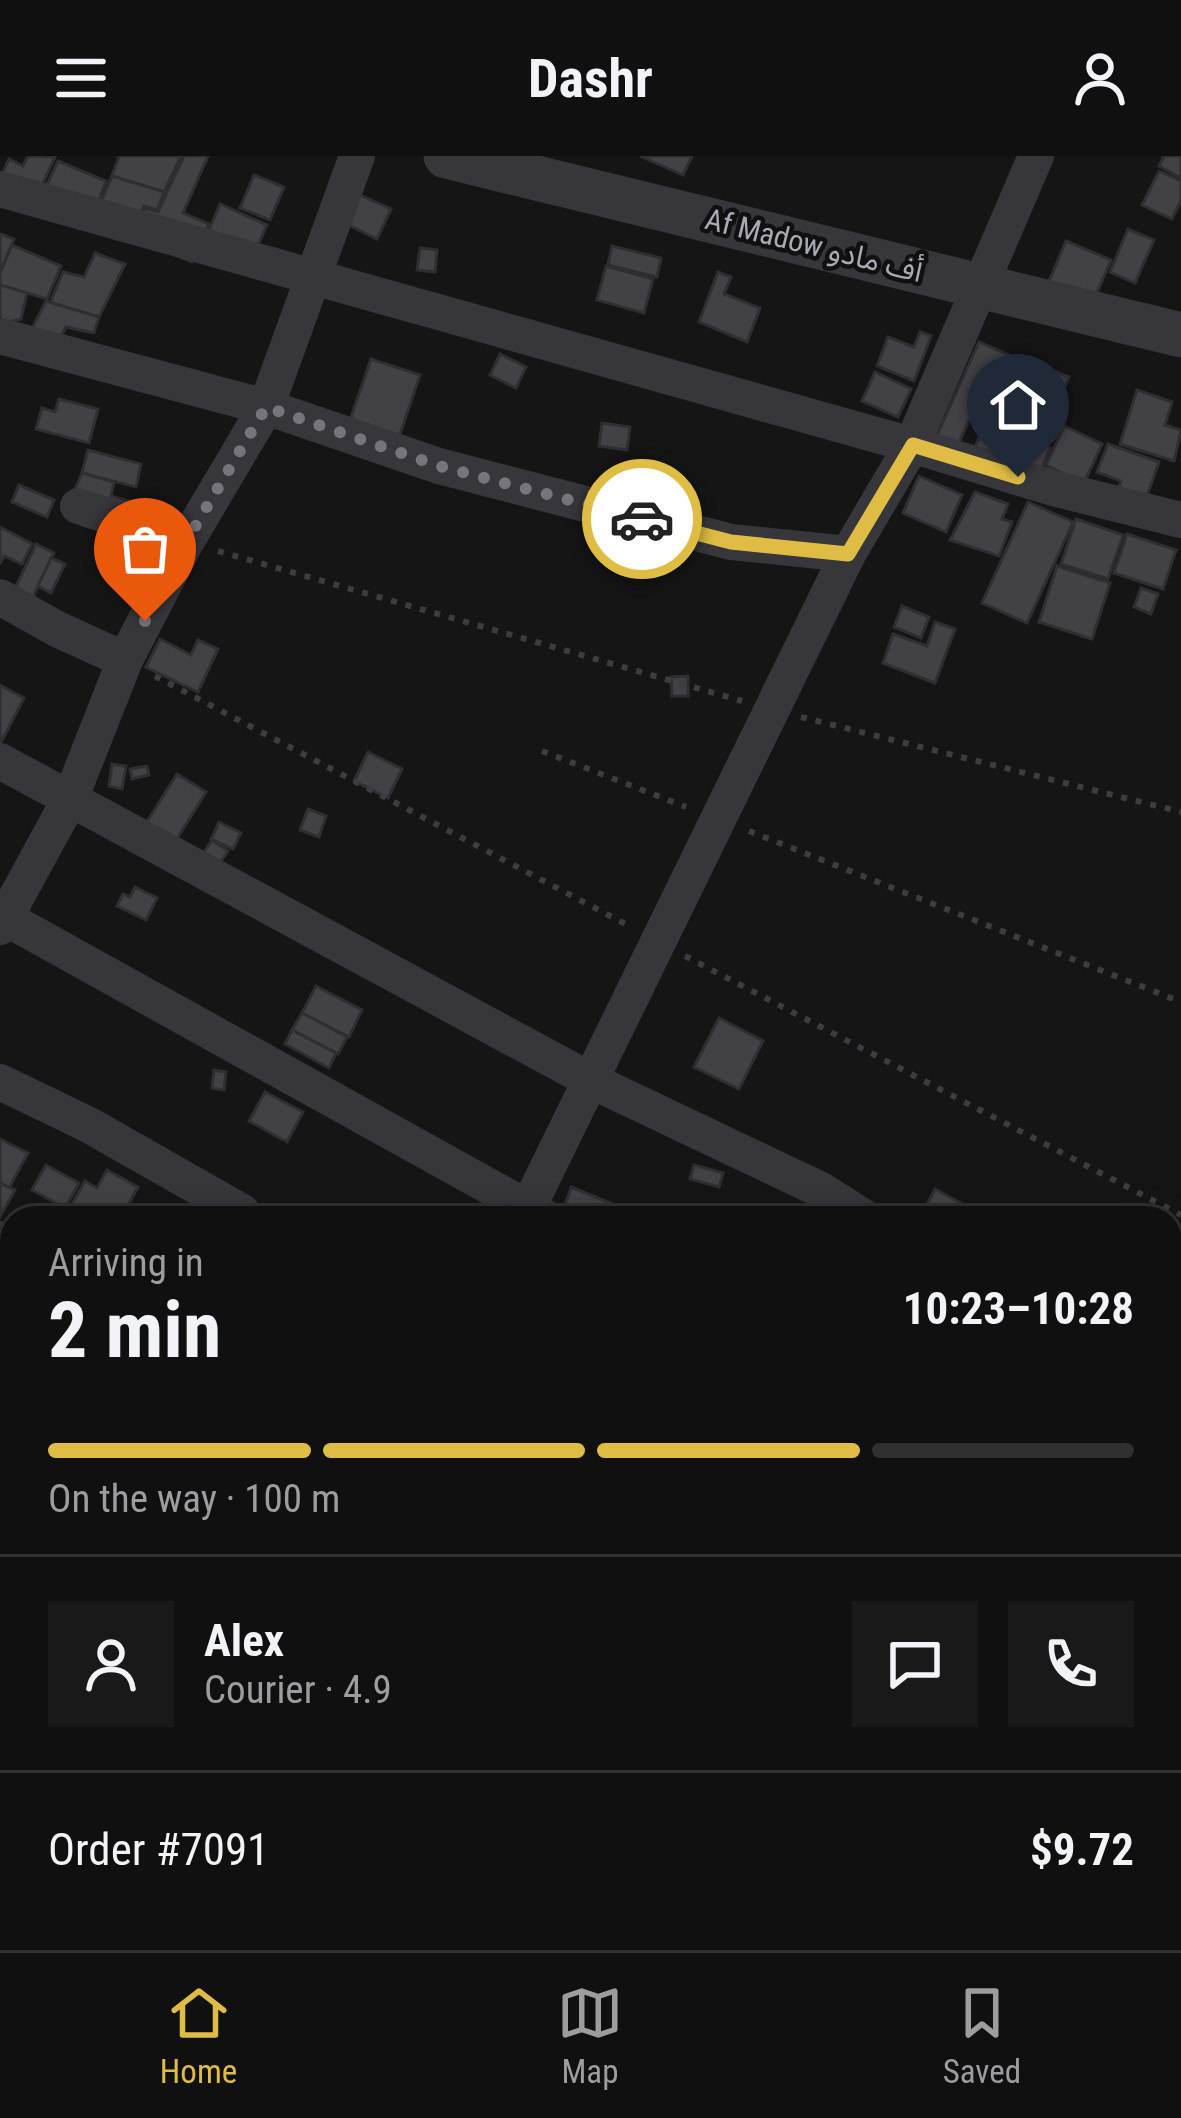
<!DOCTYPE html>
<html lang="en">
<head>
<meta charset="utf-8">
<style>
  :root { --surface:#101010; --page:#191919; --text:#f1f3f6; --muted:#9c9d9f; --line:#303030; --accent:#dfbd44 }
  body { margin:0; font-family:"Roboto Condensed","Noto Sans Arabic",sans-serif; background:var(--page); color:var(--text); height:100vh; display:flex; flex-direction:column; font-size:45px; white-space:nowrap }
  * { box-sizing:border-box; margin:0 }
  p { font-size:39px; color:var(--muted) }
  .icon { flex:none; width:66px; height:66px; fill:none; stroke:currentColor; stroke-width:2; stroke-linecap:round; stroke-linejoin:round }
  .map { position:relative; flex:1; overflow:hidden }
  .sheet { position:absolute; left:0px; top:1050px; width:1182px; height:744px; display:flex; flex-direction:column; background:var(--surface); border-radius:36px 36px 0 0; box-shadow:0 6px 30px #0003,0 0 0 3px var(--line) }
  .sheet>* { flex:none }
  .pin { position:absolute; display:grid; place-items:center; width:102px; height:102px; color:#fff; margin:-123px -51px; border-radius:50% 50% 50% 0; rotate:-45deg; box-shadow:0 0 12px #0007 }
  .pin .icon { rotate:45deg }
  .courier { position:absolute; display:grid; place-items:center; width:120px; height:120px; margin:-60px; border:9px solid #dfbd44; border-radius:50%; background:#fff; color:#222; box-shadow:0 3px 15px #0007 }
  .summary em { font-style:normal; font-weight:700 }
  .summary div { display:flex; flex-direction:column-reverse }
  .summary { display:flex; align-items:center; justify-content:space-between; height:204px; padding:0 48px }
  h1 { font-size:78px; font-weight:700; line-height:90px }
  .bar { display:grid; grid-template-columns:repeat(4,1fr); gap:18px 12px; align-content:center; height:144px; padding:0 48px }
  .bar i { height:15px; border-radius:9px; background:var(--line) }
  .bar .on { background:var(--accent) }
  .bar p { grid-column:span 4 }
  .line { display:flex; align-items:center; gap:30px; padding:0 48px; border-top:3px solid var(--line) }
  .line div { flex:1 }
  .round { display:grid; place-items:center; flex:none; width:126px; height:126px; border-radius:0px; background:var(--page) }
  header { display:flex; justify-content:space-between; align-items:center; height:156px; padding:0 48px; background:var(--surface); font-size:54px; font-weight:700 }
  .tab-bar { display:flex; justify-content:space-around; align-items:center; height:168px; border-top:3px solid var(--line); background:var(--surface); font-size:33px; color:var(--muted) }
  .tab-bar a { display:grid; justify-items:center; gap:6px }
  .tab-bar .on { color:var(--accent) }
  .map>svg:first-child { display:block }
  .building { fill:#424246; stroke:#2f2f32; stroke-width:3; fill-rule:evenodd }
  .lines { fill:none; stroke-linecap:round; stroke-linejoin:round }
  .path { stroke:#3c3d42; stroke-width:6; stroke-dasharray:6 9; stroke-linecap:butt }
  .minor { stroke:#36363b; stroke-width:36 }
  .tertiary { stroke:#36363b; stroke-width:45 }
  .done { stroke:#75767d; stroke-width:12; stroke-dasharray:0 21.6 }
  .route { stroke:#dfbd44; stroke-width:15 }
  .labels { text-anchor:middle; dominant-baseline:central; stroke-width:9; stroke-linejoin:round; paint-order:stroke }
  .street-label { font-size:30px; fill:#a8aab5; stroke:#101011 }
</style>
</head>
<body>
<header><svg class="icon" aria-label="menu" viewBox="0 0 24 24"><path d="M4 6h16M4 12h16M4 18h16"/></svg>Dashr<svg class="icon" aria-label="person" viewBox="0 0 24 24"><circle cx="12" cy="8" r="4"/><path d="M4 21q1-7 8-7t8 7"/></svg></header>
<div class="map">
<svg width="1181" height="1794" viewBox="0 0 1181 1794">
  <rect width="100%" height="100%" fill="#151516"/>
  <!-- building -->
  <g class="building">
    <path d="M28 0 55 1 32 51 0 23 9 3 23 10Z"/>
    <path d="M119 0H181L164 36 112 20Z"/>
    <path d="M184 0H208L183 57 209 68 192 106 145 86 141 62 145 52 158 56Z"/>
    <path d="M640 0H692L683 19Z"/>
    <path d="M1164 0H1181V22L1159 10Z"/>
    <path d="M58 5 106 25 97 50 36 52Z"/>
    <path d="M1159 15 1181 25V44L1172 63 1142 49Z"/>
    <path d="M254 19 284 31 270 64 240 52Z"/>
    <path d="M112 20 164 36 157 54 144 50 139 61 95 60Z"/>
    <path d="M358 38 391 53 377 83 345 67Z"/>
    <path d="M220 48 267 69 255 96 209 74Z"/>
    <path d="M1128 73 1154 84 1135 127 1110 116Z"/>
    <path d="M0 78 14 83 0 117Z"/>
    <path d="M1066 85 1111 104 1091 150 1047 130Z"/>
    <path d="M12 89 61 110 47 143 0 129V117Z"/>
    <path d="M612 90 661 102 657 121 608 109Z"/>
    <path d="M420 92 437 94 435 116 417 114Z"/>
    <path d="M95 97 125 108 99 161 50 147 63 116 84 121Z"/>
    <path d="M606 110 653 123 644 157 597 144Z"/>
    <path d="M718 116 731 121 724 138 760 152 747 186 699 166Z"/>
    <path d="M0 129 27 137 21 163 10 166 0 181Z"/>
    <path d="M46 145 99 161 94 177 66 171 51 200 23 190Z"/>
    <path d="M920 176 931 180 914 225 877 210 888 181 914 191Z"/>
    <path d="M979 186 1032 209 988 310 934 286ZM997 205 1008 210 1000 230 988 225ZM969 264 984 271 972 297 957 291Z"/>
    <path d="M500 198 526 211 516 232 490 219Z"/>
    <path d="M371 203 420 219 397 287 348 270Z"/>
    <path d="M1035 207 1069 221 1041 288 1050 292 1037 323 993 305Z"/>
    <path d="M875 216 911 233 898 261 862 245Z"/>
    <path d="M1137 234 1172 246 1165 269 1181 274 1174 305 1120 288Z"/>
    <path d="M59 243 98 253 89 287 36 273 42 252 55 256Z"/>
    <path d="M602 267 630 271 627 294 599 290Z"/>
    <path d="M1064 270 1102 288 1084 327 1046 309Z"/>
    <path d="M1108 288 1159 306 1144 348 1116 338 1121 325 1097 316Z"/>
    <path d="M88 294 141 308 136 331 82 317Z"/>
    <path d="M82 317 114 326 111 340 132 346 128 361 70 345Z"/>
    <path d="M919 320 962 339 946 376 903 357Z"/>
    <path d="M19 329 54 344 47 361 12 346Z"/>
    <path d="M975 336 1008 348 1002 363 1012 366 999 400 950 384Z"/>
    <path d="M1028 346 1073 366 1027 467 982 447Z"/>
    <path d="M1076 363 1123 379 1108 423 1061 408Z"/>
    <path d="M0 371 32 388 22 408 4 400 0 408Z"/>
    <path d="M1127 378 1176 394 1163 433 1114 417Z"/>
    <path d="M36 388 54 397 30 447 12 439Z"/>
    <path d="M51 402 65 408 51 437 38 430Z"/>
    <path d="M1057 410 1110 427 1092 483 1039 466Z"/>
    <path d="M1141 432 1158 438 1151 458 1134 451Z"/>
    <path d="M902 450 929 461 921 482 894 471Z"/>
    <path d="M935 466 955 473 935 527 883 507 893 478 927 490Z"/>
    <path d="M160 483 191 499 198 484 218 493 198 536 146 511Z"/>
    <path d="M688 520V540H672L671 521Z"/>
    <path d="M0 529 24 542 0 588Z"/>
    <path d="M368 596 402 613 388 642 354 625Z"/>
    <path d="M112 608 126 610 122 633 109 630Z"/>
    <path d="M147 610 149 619 132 623 130 613Z"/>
    <path d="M177 618 206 636 175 686 146 667Z"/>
    <path d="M308 653 326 660 319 681 300 674Z"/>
    <path d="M219 666 241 677 233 693 211 683Z"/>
    <path d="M212 684 228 695 218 710 202 699Z"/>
    <path d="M135 731 157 742 146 764 117 750 123 738 130 741Z"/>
    <path d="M316 830 362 854 349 881 302 857Z"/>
    <path d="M302 857 347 881 338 898 292 874Z"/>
    <path d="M719 862 763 885 739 933 694 911Z"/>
    <path d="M292 874 336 897 329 912 285 888Z"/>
    <path d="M214 914 226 916 224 934 212 932Z"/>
    <path d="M265 936 303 956 287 986 249 965Z"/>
    <path d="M0 983 28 997 9 1032 0 1027Z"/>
    <path d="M46 1009 79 1027 65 1052 32 1034Z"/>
    <path d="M694 1009 723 1017 719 1031 690 1023Z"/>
    <path d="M107 1014 138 1031 121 1062H76L67 1057 85 1025 97 1032Z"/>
    <path d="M0 1027 15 1034 0 1061Z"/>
    <path d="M571 1031 618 1050 613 1062 596 1057 594 1062 562 1059Z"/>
    <path d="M935 1033 983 1059 982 1062H920Z"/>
    <path d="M1056 1050 1081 1062H1051Z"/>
    <path d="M0 1121 10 1125 0 1147Z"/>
    <path d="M0 1147 12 1153 2 1180 0 1179Z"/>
    <path d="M1170 1582 1179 1584 1176 1593 1181 1595 1178 1645 1170 1642Z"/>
    <path d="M1170 1668 1181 1670V1713L1170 1712Z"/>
  </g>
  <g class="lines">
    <!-- path -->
    <g class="path">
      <path d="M218 395 742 545"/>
      <path d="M155 520 631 771"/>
      <path d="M801 561 1181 656"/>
      <path d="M542 595 686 651"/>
      <path d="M749 675 1181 846"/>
      <path d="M685 800 1181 1059"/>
    </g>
    <!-- minor -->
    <g class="minor">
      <path d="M0 33 912 289 1053 332 1181 364"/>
      <path d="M0 180 266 251 439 310 731 386 848 398"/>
      <path d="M78 350 186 386"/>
      <path d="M0 441 57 473 125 504"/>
      <path d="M0 605 592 925 821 1034 865 1062"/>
      <path d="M0 759 546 1062"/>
      <path d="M0 771 71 641 125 504 186 386 266 251 357 0"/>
      <path d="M0 926 89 969 242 1056"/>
      <path d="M523 1062 848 398 912 289 1036 0"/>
      <path d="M0 1083 12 1090"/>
      <path d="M1170 1172 1181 1138"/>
      <path d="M0 1248 12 1254"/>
      <path d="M0 1402 12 1409"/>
      <path d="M0 1562 12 1568"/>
    </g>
    <!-- tertiary -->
    <path class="tertiary" d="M446 0 1181 179"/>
  </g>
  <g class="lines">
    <!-- done -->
    <path class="done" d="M145 465 186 386 266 251 439 310 642 363"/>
    <!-- route -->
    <path class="route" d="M642 363 731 386 848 398 913 289 1018 321"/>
  </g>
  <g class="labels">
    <!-- street labels -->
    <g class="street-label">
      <text transform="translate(814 89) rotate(14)">Af Madow أف مادو</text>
    </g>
  </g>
</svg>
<div class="pin" style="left:145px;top:465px;background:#ea580c"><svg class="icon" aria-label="bag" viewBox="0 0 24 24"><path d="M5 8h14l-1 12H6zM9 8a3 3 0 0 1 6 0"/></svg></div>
<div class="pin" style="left:1018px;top:321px;background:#1f2937"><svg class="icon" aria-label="home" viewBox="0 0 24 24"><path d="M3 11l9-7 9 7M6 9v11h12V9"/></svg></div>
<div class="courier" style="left:642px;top:363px"><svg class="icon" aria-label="car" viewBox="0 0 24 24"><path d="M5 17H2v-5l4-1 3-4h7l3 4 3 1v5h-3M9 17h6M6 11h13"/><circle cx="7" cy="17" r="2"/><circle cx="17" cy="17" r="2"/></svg></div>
<section class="sheet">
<div class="summary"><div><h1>2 min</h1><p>Arriving in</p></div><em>10:23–10:28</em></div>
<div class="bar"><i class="on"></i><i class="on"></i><i class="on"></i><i></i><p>On the way · 100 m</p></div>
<div class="line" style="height:216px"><a class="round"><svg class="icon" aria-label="person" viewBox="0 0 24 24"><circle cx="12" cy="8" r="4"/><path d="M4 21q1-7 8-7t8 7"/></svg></a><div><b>Alex</b><p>Courier · 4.9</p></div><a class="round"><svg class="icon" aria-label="chat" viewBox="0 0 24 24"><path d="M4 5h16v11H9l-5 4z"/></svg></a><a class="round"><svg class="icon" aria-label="phone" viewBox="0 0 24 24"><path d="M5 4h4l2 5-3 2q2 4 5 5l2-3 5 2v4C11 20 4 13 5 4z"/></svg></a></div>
<div class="line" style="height:156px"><div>Order #7091</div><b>$9.72</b></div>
</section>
</div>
<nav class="tab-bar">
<a class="on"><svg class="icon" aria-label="home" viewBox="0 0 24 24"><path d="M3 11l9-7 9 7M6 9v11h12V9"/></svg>Home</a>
<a><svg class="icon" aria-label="map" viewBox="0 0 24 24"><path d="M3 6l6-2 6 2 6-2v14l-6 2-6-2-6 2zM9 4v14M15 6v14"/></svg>Map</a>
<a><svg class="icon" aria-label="saved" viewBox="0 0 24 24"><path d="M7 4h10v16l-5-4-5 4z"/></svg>Saved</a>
</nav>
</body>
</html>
